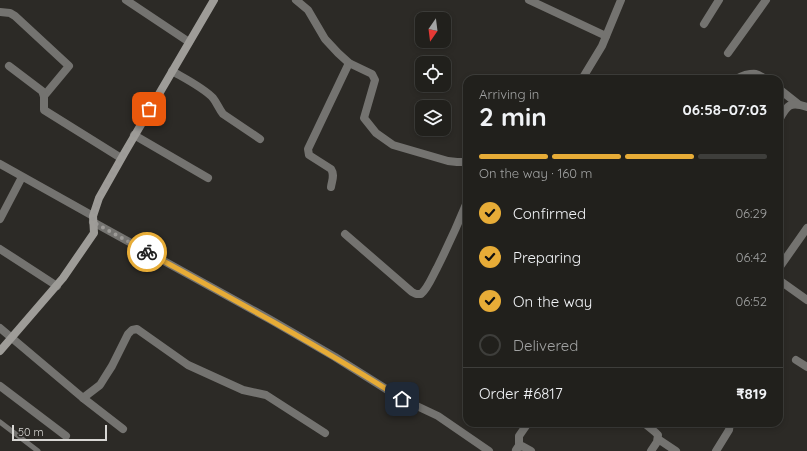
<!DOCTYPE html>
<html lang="en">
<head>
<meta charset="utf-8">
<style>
  :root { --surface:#21201c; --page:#2d2d29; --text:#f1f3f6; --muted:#a2a3a3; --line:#3e3e3b; --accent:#e7ac37 }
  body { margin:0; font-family:Quicksand,sans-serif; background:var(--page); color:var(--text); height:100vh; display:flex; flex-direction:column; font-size:15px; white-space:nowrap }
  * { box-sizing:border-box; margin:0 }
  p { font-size:13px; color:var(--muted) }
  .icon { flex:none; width:22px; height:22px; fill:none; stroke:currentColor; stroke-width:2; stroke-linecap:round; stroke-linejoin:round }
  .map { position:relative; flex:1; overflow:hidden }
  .drawer { position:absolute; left:463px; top:75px; width:320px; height:352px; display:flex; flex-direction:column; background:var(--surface); border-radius:12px; box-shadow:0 2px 6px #0003,0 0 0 1px var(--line) }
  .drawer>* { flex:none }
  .needle { width:26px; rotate:194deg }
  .fabs { position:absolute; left:415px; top:12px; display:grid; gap:8px }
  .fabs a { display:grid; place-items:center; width:36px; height:36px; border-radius:8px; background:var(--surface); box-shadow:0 2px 6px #0003,0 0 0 1px var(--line); font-size:20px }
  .scale { position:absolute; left:12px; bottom:10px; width:95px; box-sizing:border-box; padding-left:4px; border:2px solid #d8d7d4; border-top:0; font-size:11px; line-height:14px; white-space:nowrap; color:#d8d7d4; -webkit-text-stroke:3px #2c2a26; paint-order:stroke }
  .pin { position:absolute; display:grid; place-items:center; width:34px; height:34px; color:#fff; margin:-17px; border-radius:8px; box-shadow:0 2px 6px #0006 }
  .courier { position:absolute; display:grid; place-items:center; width:40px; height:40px; margin:-20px; border:3px solid #e7ac37; border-radius:50%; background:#fff; color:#222; box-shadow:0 1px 5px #0007 }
  .head em { font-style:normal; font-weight:700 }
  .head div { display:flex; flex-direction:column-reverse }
  .head { display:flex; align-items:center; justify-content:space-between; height:68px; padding:0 16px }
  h1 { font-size:26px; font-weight:700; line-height:30px }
  .bar { display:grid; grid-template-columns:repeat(4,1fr); gap:6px 4px; align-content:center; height:48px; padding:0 16px }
  .bar i { height:5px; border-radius:3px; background:var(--line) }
  .bar .active { background:var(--accent) }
  .bar p { grid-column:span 4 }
  .line { display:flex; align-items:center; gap:10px; padding:0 16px; border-top:1px solid var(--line) }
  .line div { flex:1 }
  ol { padding:0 16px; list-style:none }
  li { display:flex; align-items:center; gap:12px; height:44px }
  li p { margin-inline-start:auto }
  li .icon { padding:4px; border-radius:50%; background:var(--accent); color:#111; stroke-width:4 }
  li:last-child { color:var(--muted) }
  li i { width:22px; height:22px; border:2px solid var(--line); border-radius:50% }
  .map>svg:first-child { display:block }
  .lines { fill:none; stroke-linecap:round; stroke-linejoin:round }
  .lane { stroke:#747370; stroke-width:5 }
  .street { stroke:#747370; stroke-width:8 }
  .secondary { stroke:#9e9c98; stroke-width:8 }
  .done { stroke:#9c9a97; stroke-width:4; stroke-dasharray:0 7.2 }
  .route { stroke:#e7ac37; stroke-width:5 }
</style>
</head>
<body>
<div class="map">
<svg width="807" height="451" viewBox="0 0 807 451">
  <rect width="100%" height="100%" fill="#2c2a26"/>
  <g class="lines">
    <!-- lane -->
    <path class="lane" d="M0 422 38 451"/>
    <!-- street -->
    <g class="street">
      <path d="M126 0 189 42"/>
      <path d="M296 0 308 10 325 39 338 53 349 63 372 74 375 80 364 118 376 133 393 145 448 161 457 162H467"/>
      <path d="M529 0 606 36"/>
      <path d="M0 12 10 13 15 16 69 66 44 96"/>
      <path d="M704 24 719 0"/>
      <path d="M728 53 766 0"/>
      <path d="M9 66 42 91 44 96V110L121 158"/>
      <path d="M172 71C184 78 204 88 213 98 217 103 219 109 223 114L260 139"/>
      <path d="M582 79 602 46 621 0"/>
      <path d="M736 79C739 77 742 76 745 75 755 73 757 73 765 79"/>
      <path d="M779 89 798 104"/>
      <path d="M779 120C787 105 790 101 807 107"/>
      <path d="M134 135 208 178"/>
      <path d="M0 164 93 216"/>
      <path d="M331 187C332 180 335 175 331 169L309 155 308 149 349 63"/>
      <path d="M0 219 22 177"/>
      <path d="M93 222 271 320 335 357 402 399 438 416 489 451"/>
      <path d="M345 234 412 292 416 294H421C428 288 432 277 437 268 448 246 458 224 467 202"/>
      <path d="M0 249 57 286"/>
      <path d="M779 268 807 228"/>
      <path d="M779 280 807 300"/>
      <path d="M0 328 83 398 123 429"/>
      <path d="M796 360 807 367"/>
      <path d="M466 368H467"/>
      <path d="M0 386 66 436"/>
      <path d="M83 398 100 385 105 377 112 366 128 334 132 330 137 329 188 365 243 390 266 395 325 433"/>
      <path d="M644 423 655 432 658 435 657 442 651 451"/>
      <path d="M658 439 676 451"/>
      <path d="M519 447V436L528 423"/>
      <path d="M516 450 518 447 522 446 531 451"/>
      <path d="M716 451 729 430 730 423"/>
    </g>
    <!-- secondary -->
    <path class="secondary" d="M0 351 63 278 94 233 93 216 99 198 125 152 214 0"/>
  </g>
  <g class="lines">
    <!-- done -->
    <path class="done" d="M147 252 93 222V216L99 198 149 109"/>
    <!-- route -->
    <path class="route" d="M147 252C233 299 319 346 402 399"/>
  </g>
</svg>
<div class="fabs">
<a><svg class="needle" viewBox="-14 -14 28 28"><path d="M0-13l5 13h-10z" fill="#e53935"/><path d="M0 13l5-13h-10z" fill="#a2a3a3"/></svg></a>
<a><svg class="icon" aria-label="locate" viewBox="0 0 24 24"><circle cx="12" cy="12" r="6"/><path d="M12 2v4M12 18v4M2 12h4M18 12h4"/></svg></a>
<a><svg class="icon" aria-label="layers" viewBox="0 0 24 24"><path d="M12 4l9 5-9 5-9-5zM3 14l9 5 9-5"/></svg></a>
</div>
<div class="scale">50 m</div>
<div class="pin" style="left:149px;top:109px;background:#ea580c"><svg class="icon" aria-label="bag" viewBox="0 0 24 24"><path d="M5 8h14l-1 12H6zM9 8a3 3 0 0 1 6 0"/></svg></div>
<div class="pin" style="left:402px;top:399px;background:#1f2937"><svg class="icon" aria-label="home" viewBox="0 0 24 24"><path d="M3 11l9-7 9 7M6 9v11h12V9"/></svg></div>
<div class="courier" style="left:147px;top:252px"><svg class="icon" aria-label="bike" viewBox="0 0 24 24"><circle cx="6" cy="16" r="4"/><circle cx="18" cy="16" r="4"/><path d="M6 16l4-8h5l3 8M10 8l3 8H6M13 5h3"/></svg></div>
<section class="drawer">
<div class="head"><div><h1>2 min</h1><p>Arriving in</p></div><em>06:58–07:03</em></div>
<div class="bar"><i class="active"></i><i class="active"></i><i class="active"></i><i></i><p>On the way · 160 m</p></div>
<ol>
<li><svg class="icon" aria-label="check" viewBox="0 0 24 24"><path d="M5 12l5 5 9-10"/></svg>Confirmed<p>06:29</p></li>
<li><svg class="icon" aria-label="check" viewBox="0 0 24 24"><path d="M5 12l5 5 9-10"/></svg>Preparing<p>06:42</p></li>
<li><svg class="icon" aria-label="check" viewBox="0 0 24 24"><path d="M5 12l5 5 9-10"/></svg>On the way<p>06:52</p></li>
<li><i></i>Delivered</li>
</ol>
<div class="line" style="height:52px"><div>Order #6817</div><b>₹819</b></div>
</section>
</div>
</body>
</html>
